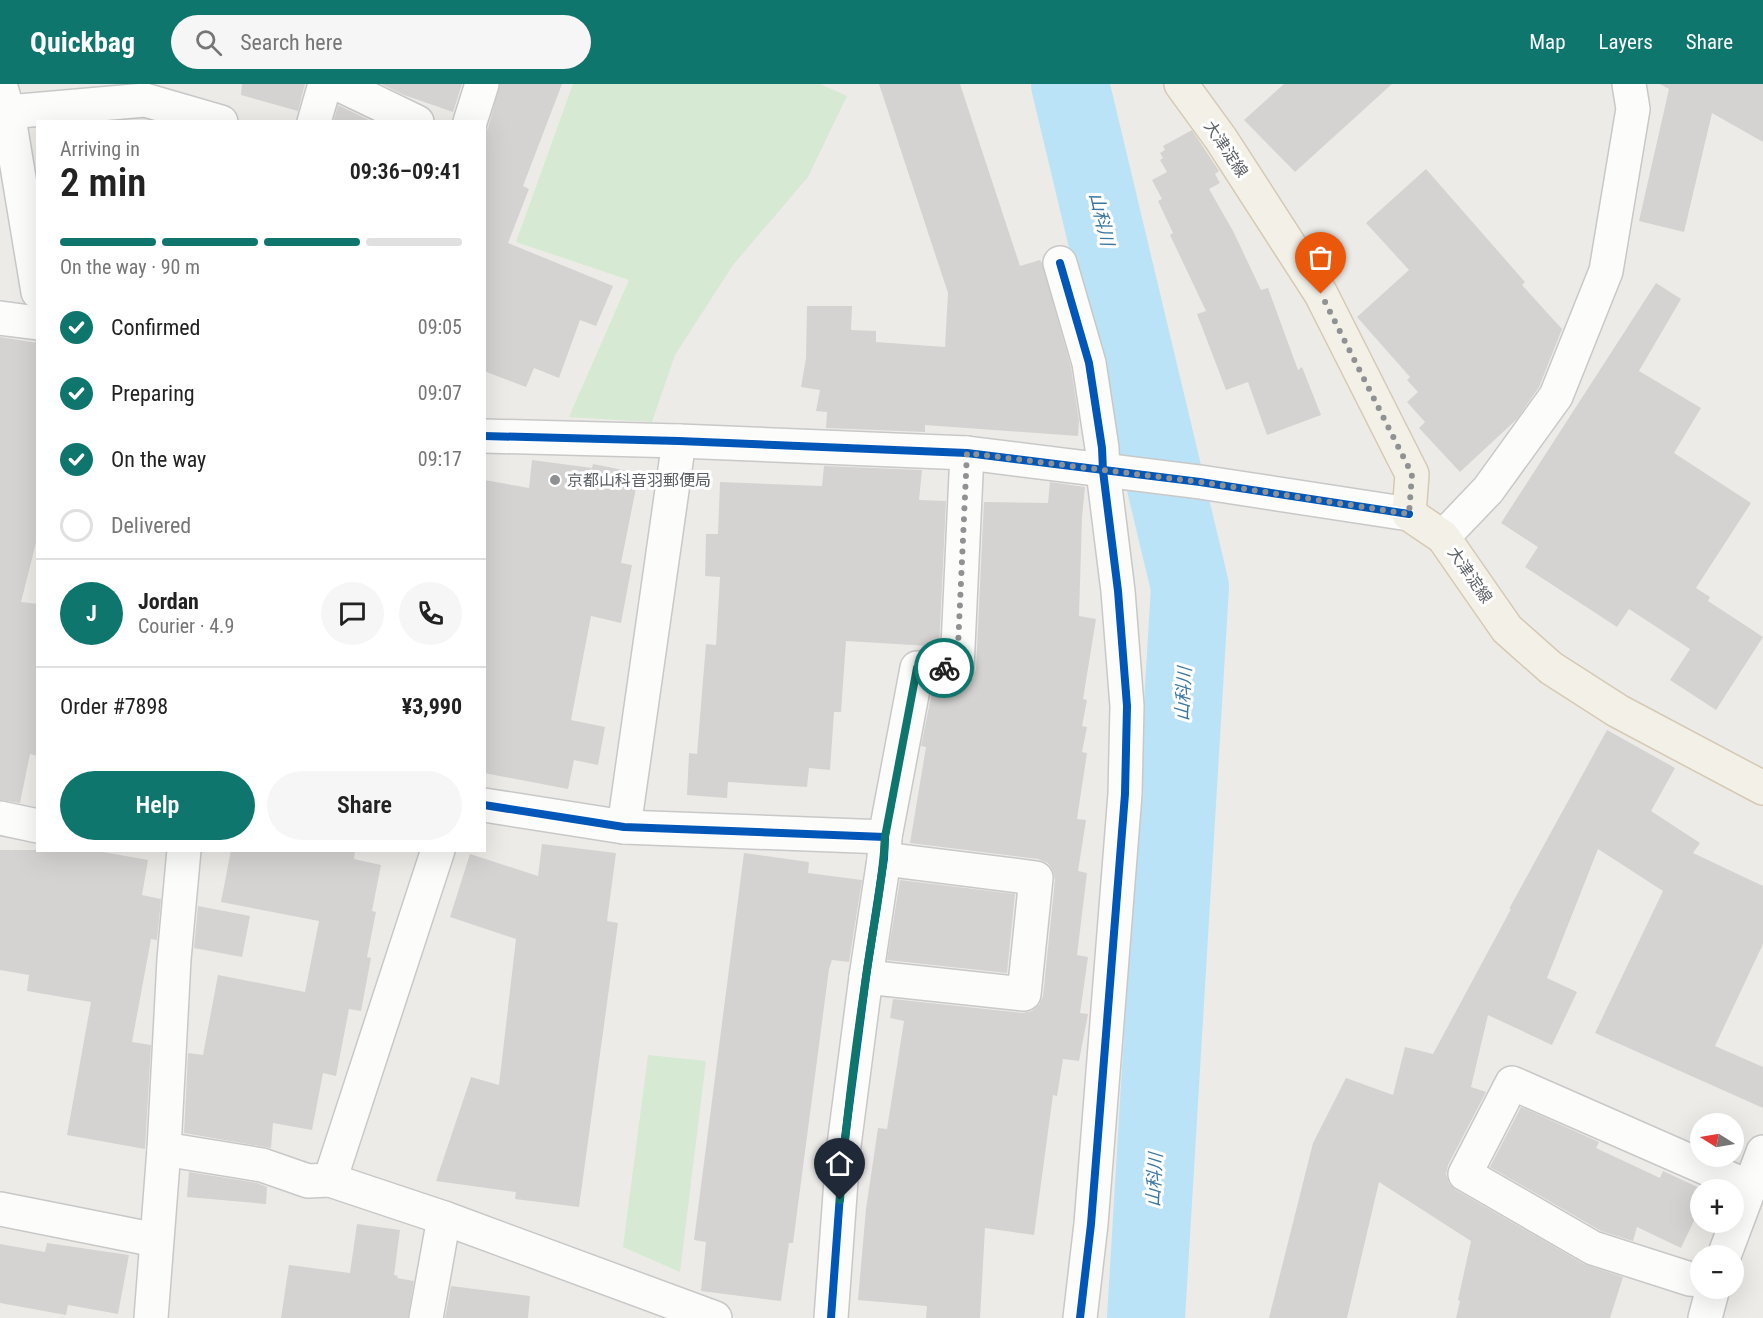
<!DOCTYPE html>
<html lang="en">
<head>
<meta charset="utf-8">
<style>
  :root { --surface:#fff; --page:#f6f6f6; --text:#222; --muted:#767676; --line:#e0e0e0; --accent:#0f766e }
  body { margin:0; font-family:"Roboto Condensed","Noto Sans JP",sans-serif; background:var(--page); color:var(--text); height:100vh; display:flex; flex-direction:column; font-size:22px; white-space:nowrap }
  * { box-sizing:border-box; margin:0 }
  p { font-size:20px; color:var(--muted) }
  .icon { flex:none; width:33px; height:33px; fill:none; stroke:currentColor; stroke-width:2; stroke-linecap:round; stroke-linejoin:round }
  .map { position:relative; flex:1; overflow:hidden }
  .sheet { position:absolute; left:36px; top:36px; width:450px; height:732px; display:flex; flex-direction:column; background:var(--surface); border-radius:0px; box-shadow:0 6px 24px #0002 }
  .sheet>* { flex:none }
  .needle { width:39px; rotate:281deg }
  .buttons { position:absolute; left:1690px; top:1029px; display:grid; gap:12px }
  .buttons a { display:grid; place-items:center; width:54px; height:54px; border-radius:50%; background:var(--surface); box-shadow:0 6px 24px #0002; font-size:30px }
  .pin { position:absolute; display:grid; place-items:center; width:51px; height:51px; color:#fff; margin:-62px -26px; border-radius:50% 50% 50% 0; rotate:-45deg; box-shadow:0 0 6px #0007 }
  .pin .icon { rotate:45deg }
  .courier { position:absolute; display:grid; place-items:center; width:60px; height:60px; margin:-30px; border:4px solid #0f766e; border-radius:50%; background:#fff; color:#222; box-shadow:0 2px 8px #0007 }
  .overview em { font-style:normal; font-weight:600 }
  .overview div { display:flex; flex-direction:column-reverse }
  .overview { display:flex; align-items:center; justify-content:space-between; height:102px; padding:0 24px }
  h1 { font-size:39px; font-weight:600; line-height:45px }
  .bar { display:grid; grid-template-columns:repeat(4,1fr); gap:9px 6px; align-content:center; height:72px; padding:0 24px }
  .bar i { height:8px; border-radius:4px; background:var(--line) }
  .bar .selected { background:var(--accent) }
  .bar p { grid-column:span 4 }
  .line { display:flex; align-items:center; gap:15px; padding:0 24px; border-top:2px solid var(--line) }
  .line div { flex:1 }
  .round { display:grid; place-items:center; flex:none; width:63px; height:63px; border-radius:32px; background:var(--page) }
  ol { padding:0 24px; list-style:none }
  li { display:flex; align-items:center; gap:18px; height:66px }
  li p { margin-inline-start:auto }
  li .icon { padding:6px; border-radius:50%; background:var(--accent); color:#fff; stroke-width:4 }
  li:last-child { color:var(--muted) }
  li i { width:33px; height:33px; border:3px solid var(--line); border-radius:50% }
  .action { display:flex; gap:12px; margin-top:auto; padding:12px 24px }
  .action a { flex:1; height:69px; border-radius:36px; background:var(--accent); color:#fff; font-size:24px; font-weight:600; line-height:69px; text-align:center }
  .action a+a { background:var(--page); color:var(--text) }
  header { display:flex; align-items:center; gap:36px; box-sizing:border-box; height:84px; padding:0 30px; background:var(--accent); color:#fff }
  header strong { font-size:28px }
  nav { display:flex; gap:33px; margin-inline-start:auto; font-size:21px }
  .search { width:420px; height:54px; background:var(--page); display:flex; align-items:center; gap:15px; box-sizing:border-box; padding:0 21px; border-radius:33px; color:var(--muted); font-size:22px }
  .map>svg:first-child { display:block }
  .green { fill:#d6e9d2 }
  .lines { fill:none; stroke-linecap:round; stroke-linejoin:round }
  .river { stroke:#bbe3f8; stroke-width:78 }
  .building { fill:#d4d3d1 }
  .minor-casing { stroke:#c8c8c8; stroke-width:36 }
  .major-casing { stroke:#d5c9b4; stroke-width:36 }
  .minor { stroke:#fcfcfb; stroke-width:33 }
  .major { stroke:#f3f0e8; stroke-width:33 }
  .cycleway-casing { stroke:#fff; stroke-width:11 }
  .cycleway { stroke:#0057b8; stroke-width:8 }
  .done { stroke:#8f9192; stroke-width:6; stroke-dasharray:0 10.8 }
  .route { stroke:#0f766e; stroke-width:8 }
  .poi-dot { fill:#8f9192; stroke:#fff; stroke-width:2 }
  .labels { text-anchor:middle; dominant-baseline:central; stroke-width:6; stroke-linejoin:round; paint-order:stroke }
  .street-label { font-size:16px; fill:#5c6165; stroke:#fff }
  .poi-label { font-size:16px; fill:#5c6165; stroke:#fff; text-anchor:start }
  .water-label { font-size:18px; font-style:italic; fill:#3a77a2; stroke:#fff }
</style>
</head>
<body>
<header>
<strong>Quickbag</strong>
<div class="search"><svg class="icon" aria-label="search" viewBox="0 0 24 24"><circle cx="10" cy="10" r="6"/><path d="M15 15l6 6"/></svg>Search here</div>
<nav><a>Map</a><a>Layers</a><a>Share</a></nav>
</header>
<div class="map">
<svg width="1763" height="1234" viewBox="0 0 1763 1234">
  <rect width="100%" height="100%" fill="#edebe7"/>
  <!-- green -->
  <g class="green">
    <path d="M573 0H820L847 12 808 93 733 181 675 271 652 338 569 333 629 196 516 158Z"/>
    <path d="M648 971 706 977 680 1188 623 1163Z"/>
  </g>
  <g class="lines">
    <!-- river -->
    <path class="river" d="M1070 0 1190 503 1146 1234"/>
  </g>
  <!-- building -->
  <g class="building">
    <path d="M242 0H305L298 27 241 11Z"/>
    <path d="M381 0H462L453 28 404 11Z"/>
    <path d="M500 0H562L523 102 529 105 508 159 613 202 596 242 580 236 559 294 534 284 526 303 484 287V49L488 44Z"/>
    <path d="M879 0H960L1020 182 1040 176 1042 179 1071 283 1079 337 1078 352 925 341V348L826 344 827 328 816 327 820 306 801 303 806 274 807 222H852L851 246 876 247V258L945 263 948 209Z"/>
    <path d="M1284 0H1392L1295 88 1244 36Z"/>
    <path d="M1660 0H1763V58L1712 29 1684 148 1639 137 1669 5Z"/>
    <path d="M338 21 373 38 334 36Z"/>
    <path d="M1192 46 1219 87 1215 90 1220 99 1209 105 1233 147 1261 206 1268 204 1298 286 1302 283 1321 331 1267 351 1248 298 1226 306 1197 230 1206 227 1170 151 1173 149 1158 117 1162 115 1152 96 1167 88 1160 76 1163 74 1160 69 1165 66 1163 62Z"/>
    <path d="M1426 85 1525 198 1522 201 1562 245 1539 303 1517 335 1460 388 1419 344 1425 338 1407 318 1418 308 1407 296 1410 293 1357 233 1409 186 1366 139Z"/>
    <path d="M1656 199 1681 215 1639 287 1701 324 1674 369 1751 419 1696 504 1710 513 1708 517 1763 553 1716 626 1670 596 1690 565 1629 525 1617 543 1525 483 1538 463 1501 439Z"/>
    <path d="M0 253 38 259V451L21 518 38 520V672L30 670 20 719 0 716Z"/>
    <path d="M532 376 592 384 593 380 639 389 621 479 632 481 621 539 591 532 571 636 605 643 598 681 574 676 568 705 484 689V396L529 404Z"/>
    <path d="M824 382 922 386 919 416 946 417 939 565H928L929 562 846 557 841 628H834L830 686 809 684 807 703 728 698 727 714 687 711 689 669 697 670 706 560 716 561 720 493 705 492 706 450H718L720 398 822 402Z"/>
    <path d="M1050 398 1085 403 1082 433 1079 532 1096 535 1083 615 1087 616 1082 642 1087 643 1082 668 1087 669 1077 735 1086 736 1078 787 1087 789 1077 871 1088 873 1080 929 1088 930 1079 977 1063 975 1057 1012 1053 1011 1034 1151 985 1144 980 1234H926L927 1222 858 1216 866 1125 878 1044 887 1045 904 937 890 934 893 915 1022 929 1032 927 1039 921 1043 912 1055 796 1053 787 1048 779 1038 775 910 759 926 663 921 662 933 603H957L966 601 973 594 976 585 984 418 1048 419Z"/>
    <path d="M1607 646 1675 684 1651 727 1700 759 1693 769 1763 802V860L1715 962 1763 983V1024L1595 949 1663 807 1598 765 1547 894 1577 908 1552 961 1488 931 1471 1003 1486 1008 1448 1081 1446 1090 1449 1099 1456 1106 1584 1180 1623 1193 1610 1234H1456L1460 1217 1458 1216 1471 1157 1379 1098 1347 1234H1269L1313 1059 1346 994 1393 1011 1405 963 1433 970 1511 825H1509Z"/>
    <path d="M542 760 616 769 607 837 618 839 579 1123 515 1115 516 1108 436 1097 471 993 499 1001 516 855 450 833 470 770 538 792Z"/>
    <path d="M0 766H92L148 776 142 811 161 815 157 856 151 855 132 958 151 961 145 1065 67 1051 91 918 27 907 29 891 0 886Z"/>
    <path d="M231 766H355L354 775 381 781 372 827 376 828 367 873 371 874 361 927 349 925 336 992 323 989 312 1046 273 1039 271 1064 184 1049 188 969 203 971 218 891 305 908 319 837 221 818Z"/>
    <path d="M744 769 809 778 808 789 862 796 849 878 832 876 829 885 793 1159H789L781 1217 701 1207 706 1158 694 1156Z"/>
    <path d="M900 796 1015 810 1007 889 887 876Z"/>
    <path d="M198 822 250 832 242 873 194 864Z"/>
    <path d="M1521 1023 1599 1058 1596 1064 1660 1094 1663 1087 1704 1106H1701V1122L1681 1164 1637 1143 1633 1157 1601 1147 1490 1083Z"/>
    <path d="M189 1088 257 1099 267 1103 266 1120 187 1113Z"/>
    <path d="M357 1140 400 1146 394 1191 398 1192 397 1194 414 1197 408 1234H281L289 1181 350 1189Z"/>
    <path d="M47 1159 129 1171 118 1230 68 1221 66 1231 0 1219V1160L45 1168Z"/>
    <path d="M451 1202 530 1212 528 1234H445Z"/>
  </g>
  <g class="lines">
    <defs>
      <g id="minor">
        <path d="M0 0 8 28 38 208"/>
        <path d="M338 0 417 38"/>
        <path d="M8 28 145 16 221 38"/>
        <path d="M314 38 325 0"/>
        <path d="M470 38 482 0"/>
        <path d="M1060 179 1089 279 1102 364 1103 387 1118 507 1127 622 1125 710 1091 1140 1080 1234"/>
        <path d="M0 234 38 239"/>
        <path d="M484 352 679 357 967 369 1200 398 1409 430"/>
        <path d="M1443 453 1488 406 1556 312 1606 187 1633 25 1629 0"/>
        <path d="M484 721 624 743 885 753 884 775 866 893 843 1069 831 1234"/>
        <path d="M0 734 38 742"/>
        <path d="M624 743 679 357"/>
        <path d="M885 753 917 584H957L967 369"/>
        <path d="M438 766 330 1096 444 1134 715 1234"/>
        <path d="M866 893 1024 910 1036 794 884 775"/>
        <path d="M164 1065 262 1081 308 1097 330 1096"/>
        <path d="M0 1125 156 1156"/>
        <path d="M1724 1172 1763 1068"/>
        <path d="M1701 1196 1690 1195 1593 1164 1465 1090 1512 999 1749 1103"/>
        <path d="M151 1234 164 1065 174 875 184 766"/>
        <path d="M426 1234 444 1134"/>
        <path d="M1705 1234 1713 1204"/>
      </g>
      <path id="major" d="M1181 0 1221 55 1321 210 1412 390 1409 430 1443 453 1507 545 1551 584 1618 627 1763 704"/>
    </defs>
    <!-- minor casing -->
    <use href="#minor" class="minor-casing"/>
    <!-- major casing -->
    <use href="#major" class="major-casing"/>
    <!-- minor -->
    <use href="#minor" class="minor"/>
    <!-- major -->
    <use href="#major" class="major"/>
    <defs>
      <g id="cycleway">
        <path d="M1060 179 1089 279 1102 364 1103 387 1118 507 1127 622 1125 710 1091 1140 1080 1234"/>
        <path d="M484 352 679 357 967 369 1200 398 1409 430"/>
        <path d="M484 721 624 743 885 753 884 775 866 893 843 1069 831 1234"/>
      </g>
    </defs>
    <!-- cycleway casing -->
    <use href="#cycleway" class="cycleway-casing"/>
    <!-- cycleway -->
    <use href="#cycleway" class="cycleway"/>
  </g>
  <g class="lines">
    <!-- done -->
    <path class="done" d="M944 584H957L967 369 1200 398 1409 430 1412 390 1321 210"/>
    <!-- route -->
    <path class="route" d="M840 1116C845 1042 855 967 866 893 872 847 883 800 885 753L917 584H944"/>
  </g>
  <!-- markers -->
  <circle class="poi-dot" cx="555" cy="396" r="6"/>
  <g class="labels">
    <!-- street labels -->
    <g class="street-label">
      <text transform="translate(1226 65) rotate(56)">大津淀線</text>
      <text transform="translate(1470 491) rotate(55)">大津淀線</text>
    </g>
    <!-- poi labels -->
    <g class="poi-label">
      <text x="567" y="396">京都山科音羽郵便局</text>
    </g>
    <!-- water labels -->
    <g class="water-label">
      <text transform="translate(1102 135) rotate(77)">山科川</text>
      <text transform="translate(1183 610) rotate(-87)">山科川</text>
      <text transform="translate(1154 1096) rotate(-87)">山科川</text>
    </g>
  </g>
</svg>
<div class="buttons">
<a><svg class="needle" viewBox="-14 -14 28 28"><path d="M0-13l5 13h-10z" fill="#e53935"/><path d="M0 13l5-13h-10z" fill="#767676"/></svg></a>
<a>+</a>
<a>−</a>
</div>
<div class="pin" style="left:1321px;top:210px;background:#ea580c"><svg class="icon" aria-label="bag" viewBox="0 0 24 24"><path d="M5 8h14l-1 12H6zM9 8a3 3 0 0 1 6 0"/></svg></div>
<div class="pin" style="left:840px;top:1116px;background:#1f2937"><svg class="icon" aria-label="home" viewBox="0 0 24 24"><path d="M3 11l9-7 9 7M6 9v11h12V9"/></svg></div>
<div class="courier" style="left:944px;top:584px"><svg class="icon" aria-label="bike" viewBox="0 0 24 24"><circle cx="6" cy="16" r="4"/><circle cx="18" cy="16" r="4"/><path d="M6 16l4-8h5l3 8M10 8l3 8H6M13 5h3"/></svg></div>
<section class="sheet">
<div class="overview"><div><h1>2 min</h1><p>Arriving in</p></div><em>09:36–09:41</em></div>
<div class="bar"><i class="selected"></i><i class="selected"></i><i class="selected"></i><i></i><p>On the way · 90 m</p></div>
<ol>
<li><svg class="icon" aria-label="check" viewBox="0 0 24 24"><path d="M5 12l5 5 9-10"/></svg>Confirmed<p>09:05</p></li>
<li><svg class="icon" aria-label="check" viewBox="0 0 24 24"><path d="M5 12l5 5 9-10"/></svg>Preparing<p>09:07</p></li>
<li><svg class="icon" aria-label="check" viewBox="0 0 24 24"><path d="M5 12l5 5 9-10"/></svg>On the way<p>09:17</p></li>
<li><i></i>Delivered</li>
</ol>
<div class="line" style="height:108px"><b class="round" style="background:var(--accent);color:#fff">J</b><div><b>Jordan</b><p>Courier · 4.9</p></div><a class="round"><svg class="icon" aria-label="chat" viewBox="0 0 24 24"><path d="M4 5h16v11H9l-5 4z"/></svg></a><a class="round"><svg class="icon" aria-label="phone" viewBox="0 0 24 24"><path d="M5 4h4l2 5-3 2q2 4 5 5l2-3 5 2v4C11 20 4 13 5 4z"/></svg></a></div>
<div class="line" style="height:78px"><div>Order #7898</div><b>¥3,990</b></div>
<div class="action"><a>Help</a><a>Share</a></div>
</section>
</div>
</body>
</html>
